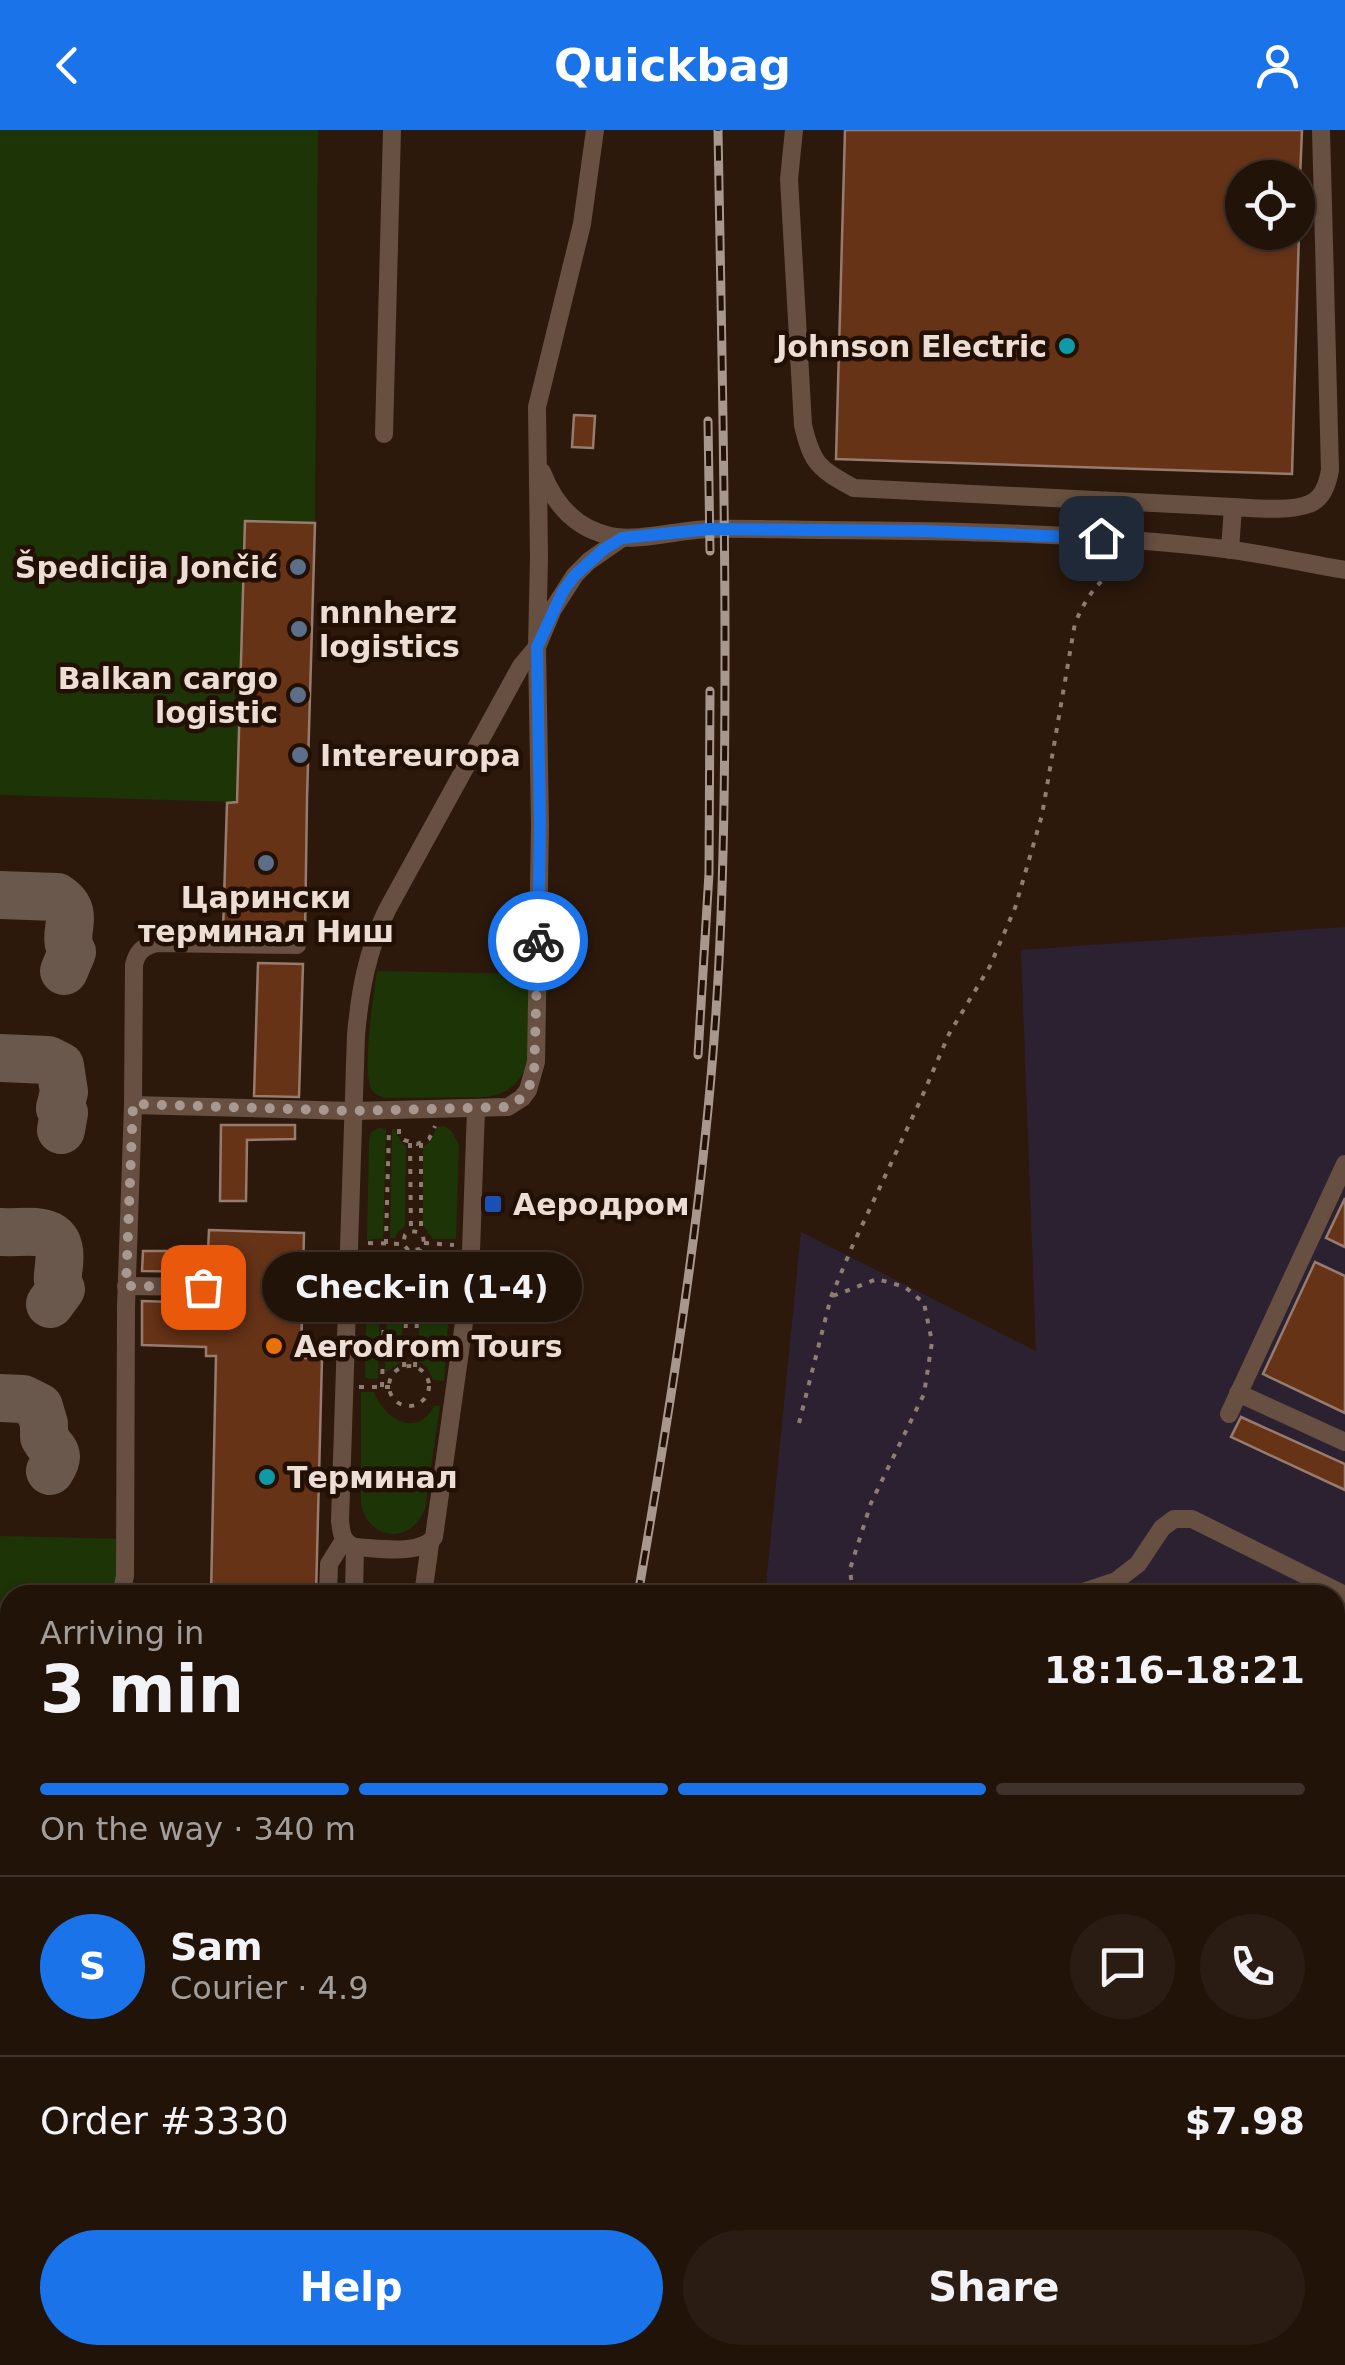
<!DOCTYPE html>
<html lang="en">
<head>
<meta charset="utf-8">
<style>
  :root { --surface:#221309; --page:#2a1c12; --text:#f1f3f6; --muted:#a29e9c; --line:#3f322a; --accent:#1a73e8 }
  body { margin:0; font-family:"DejaVu Sans",sans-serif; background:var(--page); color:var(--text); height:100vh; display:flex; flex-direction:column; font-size:38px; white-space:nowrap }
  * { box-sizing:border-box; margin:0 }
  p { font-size:32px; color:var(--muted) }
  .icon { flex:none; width:55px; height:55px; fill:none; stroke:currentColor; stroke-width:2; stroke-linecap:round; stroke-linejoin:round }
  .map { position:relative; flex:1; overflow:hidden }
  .panel { position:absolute; left:0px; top:1455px; width:1345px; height:780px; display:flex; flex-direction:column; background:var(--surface); border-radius:30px 30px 0 0; box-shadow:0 2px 8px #0004,0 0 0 2px var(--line) }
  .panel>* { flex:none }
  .controls { position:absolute; left:1225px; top:30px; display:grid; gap:20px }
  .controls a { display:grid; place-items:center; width:90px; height:90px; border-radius:50%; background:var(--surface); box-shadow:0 2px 8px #0004,0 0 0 2px var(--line); font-size:50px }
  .pin { position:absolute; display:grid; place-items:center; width:85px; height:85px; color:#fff; margin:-42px; border-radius:20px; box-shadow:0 5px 15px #0006 }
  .courier { position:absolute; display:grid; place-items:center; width:100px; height:100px; margin:-50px; border:8px solid #1a73e8; border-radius:50%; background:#fff; color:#222; box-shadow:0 2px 12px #0007 }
  .bubble { position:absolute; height:70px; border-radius:35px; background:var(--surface); box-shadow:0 2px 8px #0004,0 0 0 2px var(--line); font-size:32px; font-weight:800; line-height:70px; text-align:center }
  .summary em { font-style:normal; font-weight:800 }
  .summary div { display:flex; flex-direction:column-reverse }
  .summary { display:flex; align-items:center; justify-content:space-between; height:170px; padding:0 40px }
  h1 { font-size:65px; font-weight:800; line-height:75px }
  .bar { display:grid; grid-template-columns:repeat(4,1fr); gap:15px 10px; align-content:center; height:120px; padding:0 40px }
  .bar i { height:12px; border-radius:8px; background:var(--line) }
  .bar .active { background:var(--accent) }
  .bar p { grid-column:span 4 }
  .line { display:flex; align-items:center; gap:25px; padding:0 40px; border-top:2px solid var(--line) }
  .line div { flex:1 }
  .round { display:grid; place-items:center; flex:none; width:105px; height:105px; border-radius:52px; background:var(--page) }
  .cta { display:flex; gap:20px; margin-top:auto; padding:20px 40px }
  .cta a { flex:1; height:115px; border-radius:60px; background:var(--accent); color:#fff; font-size:40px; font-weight:800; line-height:115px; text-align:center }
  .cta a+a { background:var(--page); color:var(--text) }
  header { display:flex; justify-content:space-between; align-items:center; height:130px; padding:0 40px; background:var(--accent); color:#fff; font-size:45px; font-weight:800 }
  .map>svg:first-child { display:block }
  .commercial { fill:#2c2130 }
  .green { fill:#1d3407 }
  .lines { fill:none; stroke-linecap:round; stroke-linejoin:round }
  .stream { stroke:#000f15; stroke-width:5 }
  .taxiway { stroke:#6a584c; stroke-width:48 }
  .building { fill:#663317; stroke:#977b6e; stroke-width:2.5 }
  .path { stroke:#8f7d73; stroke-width:4; stroke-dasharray:5 8; stroke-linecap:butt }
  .minor { stroke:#675041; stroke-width:18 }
  .rail-casing { stroke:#a8978d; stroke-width:9 }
  .rail { stroke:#231004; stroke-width:5; stroke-dasharray:15; stroke-linecap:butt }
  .done { stroke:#a9988f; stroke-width:10; stroke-dasharray:0 18 }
  .route { stroke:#1a73e8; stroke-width:12 }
  .culture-dot { fill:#0f9aa8; stroke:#231004; stroke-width:4 }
  .service-dot { fill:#5c6f8a; stroke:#231004; stroke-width:4 }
  .transit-dot { fill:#1a4fb4; stroke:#231004; stroke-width:4 }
  .food-dot { fill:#e8710a; stroke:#231004; stroke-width:4 }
  .labels { text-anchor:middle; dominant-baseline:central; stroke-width:9; stroke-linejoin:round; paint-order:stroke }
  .poi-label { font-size:30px; font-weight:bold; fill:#ecddd5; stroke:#231004; text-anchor:start }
</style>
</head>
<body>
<header><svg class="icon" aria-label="back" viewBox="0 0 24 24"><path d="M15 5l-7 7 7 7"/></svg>Quickbag<svg class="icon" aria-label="person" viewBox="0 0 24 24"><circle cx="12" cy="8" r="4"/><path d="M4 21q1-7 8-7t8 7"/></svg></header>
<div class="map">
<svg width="1345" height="2235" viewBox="0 0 1345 2235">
  <rect width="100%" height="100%" fill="#2d190c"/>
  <!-- commercial -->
  <g class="commercial">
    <path d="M1345 797V1700L1335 1707V1465H765L801 1102 1036 1221 1021 820Z"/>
    <path d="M1345 1778V1947H1335V1789Z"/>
  </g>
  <!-- green -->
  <g class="green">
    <path d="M0 0H318L315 393 245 392 237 672 0 665Z"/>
    <path d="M377 841 531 844 528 934C519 953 508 964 487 967L385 968C380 966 376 965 372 960 361 945 374 862 377 841Z"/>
    <path d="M445 996 452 1002 459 1015 456 1109H433L423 1095V1017L430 1012 437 997Z"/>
    <path d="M379 998 386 999 383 1108 367 1110 369 1011 371 1002Z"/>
    <path d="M392 999H395L401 1012 406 1016 405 1096 398 1102 395 1108H390Z"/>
    <path d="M368 1120H381L378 1249 365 1248Z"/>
    <path d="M399 1120 405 1128 401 1232 385 1243 389 1121Z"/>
    <path d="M430 1121 453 1123 444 1251 433 1250 427 1237 418 1231 422 1130Z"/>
    <path d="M374 1262C384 1289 417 1309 434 1276H440L425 1379C411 1415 369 1411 361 1374V1262Z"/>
    <path d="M0 1406 134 1409 128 1465H10V1534L0 1538Z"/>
    <path d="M10 2207V2225H142L145 2235H0V2215Z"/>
  </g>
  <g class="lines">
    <!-- stream -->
    <g class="stream">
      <path d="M1335 1727 1345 1725"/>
      <path d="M0 2125 10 2117"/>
    </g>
    <!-- taxiway -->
    <g class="taxiway">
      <path d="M0 765 57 767C83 784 60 802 72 822L64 841"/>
      <path d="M0 928 48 930 60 936 64 962 60 978 64 983 61 1000"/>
      <path d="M0 1102C28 1104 64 1091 59 1135 58 1146 56 1149 61 1159L50 1174"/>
      <path d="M0 1268 23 1269 39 1277 44 1294V1307C52 1322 63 1322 50 1341"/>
    </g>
  </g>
  <!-- building -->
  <g class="building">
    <path d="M845 0H1302L1300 48H1242V102H1299L1292 344 836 329Z"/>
    <path d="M574 285 595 286 593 318 572 317Z"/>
    <path d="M245 391 315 393 307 669 305 806 297 802 223 801 227 673 237 672Z"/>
    <path d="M258 833 303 834 299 967 254 966Z"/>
    <path d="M221 995H295V1009L247 1010 246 1071H220Z"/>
    <path d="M1345 1068V1117L1326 1108Z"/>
    <path d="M209 1100 304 1103 301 1228H322L316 1465H211L216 1226H206V1217L142 1215V1171L207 1173V1169L213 1164 215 1158 214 1152 208 1146V1142L142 1141 143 1121H208Z"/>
    <path d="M1315 1132 1345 1146V1283L1263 1244Z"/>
    <path d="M1241 1287 1345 1334V1360L1231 1307Z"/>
  </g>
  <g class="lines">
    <!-- path -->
    <g class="path">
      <path d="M399 999V1005L404 1010 417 1014 429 1009 435 996"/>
      <path d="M410 1013 411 1101"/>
      <path d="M421 1013V1104"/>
      <path d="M368 1113 403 1114"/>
      <path d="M424 1113 454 1115"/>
      <path d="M303 1134 328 1135"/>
      <path d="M833 1166 877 1149 905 1157 924 1173 932 1212 924 1264 871 1373 850 1439 853 1465"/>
      <path d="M302 1187 327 1188"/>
      <circle cx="409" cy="1256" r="20"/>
      <path d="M404 1237 409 1121 403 1114 405 1105 411 1101 418 1102 423 1106 424 1113 420 1119 409 1121"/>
      <path d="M415 1237 420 1119"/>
      <path d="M359 1257H390"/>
      <path d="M382 1257 389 999"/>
      <path d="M799 1293 831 1167 852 1117 921 969 949 904 990 836 1015 778 1042 685 1075 493C1091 457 1101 449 1133 428"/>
      <path d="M1335 1955 1345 1956"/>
      <path d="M654 2235 662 2225"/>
    </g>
    <!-- minor -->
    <g class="minor">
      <path d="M794 0 789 49 803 295C812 334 819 339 854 358L1233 377"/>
      <path d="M384 304 392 0"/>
      <path d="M542 342C554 374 575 398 610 406 636 412 680 400 708 399 746 398 785 400 822 400 957 401 1092 403 1225 419 1265 424 1305 433 1345 440"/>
      <path d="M1230 420 1233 377C1255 378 1289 382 1309 374 1323 369 1328 352 1330 340L1321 0"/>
      <path d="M133 975 353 981 508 977 522 968 528 960 536 932 540 695 537 517 539 427 537 277 582 94 595 0"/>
      <path d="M476 979 470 1150 434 1407C421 1426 377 1418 355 1417 342 1413 341 1402 340 1390L356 905C360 861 367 821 387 780L521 536 537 517 553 479 575 445 589 431 622 408"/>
      <path d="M126 1156 203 1157"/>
      <path d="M1238 1263 1345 1312"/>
      <path d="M1229 1284 1345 1034"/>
      <path d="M121 1465 125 1446 126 1177 133 975 134 835C137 822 142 817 156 813L297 815"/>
      <path d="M328 1465 329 1434 344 1410"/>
      <path d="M354 1465 355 1417"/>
      <path d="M423 1465 430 1414"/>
      <path d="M1074 1465 1116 1451 1138 1434 1162 1398 1174 1389H1192L1345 1465"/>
      <path d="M1335 1683 1345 1672"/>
      <path d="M0 1823 10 1817"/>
      <path d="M1335 1834 1345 1835"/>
      <path d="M1335 1900 1345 1901"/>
      <path d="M1335 2048 1345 2054"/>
    </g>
    <defs>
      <g id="rail">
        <path d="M708 291 710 421"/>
        <path d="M698 925 709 743 710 561"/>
        <path d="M638 1465C671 1272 703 1078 716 882 724 762 725 641 725 520 725 347 721 173 718 0"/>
        <path d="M1335 1763 1345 1752"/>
        <path d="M1335 1960 1345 1961"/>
        <path d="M487 2235 489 2225"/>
        <path d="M668 2235 676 2225"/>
        <path d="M691 2235 700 2225"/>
      </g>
    </defs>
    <!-- rail casing -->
    <use href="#rail" class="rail-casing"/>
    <!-- rail -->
    <use href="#rail" class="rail"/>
  </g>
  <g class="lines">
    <!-- done -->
    <path class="done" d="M203 1157 126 1156 133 974 353 981 508 977C523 970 528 960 534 945L538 811"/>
    <!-- route -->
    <path class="route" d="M538 811 540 694 537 517 563 461 575 445 604 419 622 408 710 399 924 401 1101 408"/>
  </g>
  <!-- markers -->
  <g class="culture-dot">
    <circle cx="1067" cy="216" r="10"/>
    <circle cx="267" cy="1347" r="10"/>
  </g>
  <g class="service-dot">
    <circle cx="298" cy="437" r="10"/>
    <circle cx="299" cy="499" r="10"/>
    <circle cx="298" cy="565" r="10"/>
    <circle cx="300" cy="625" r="10"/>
    <circle cx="266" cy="733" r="10"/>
  </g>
  <rect class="transit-dot" x="483" y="1064" width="20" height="20" rx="5"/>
  <circle class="food-dot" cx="274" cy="1216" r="10"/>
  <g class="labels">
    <!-- poi labels -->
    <g class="poi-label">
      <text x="1047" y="216" text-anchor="end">Johnson Electric</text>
      <text x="278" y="437" text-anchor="end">Špedicija Jončić</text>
      <text x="319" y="482">nnnherz<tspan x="319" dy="34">logistics</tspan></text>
      <text x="278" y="548" text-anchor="end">Balkan cargo<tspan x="278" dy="34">logistic</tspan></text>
      <text x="320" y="625">Intereuropa</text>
      <text x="266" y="767" text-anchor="middle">Царински<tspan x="266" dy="34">терминал Ниш</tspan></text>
      <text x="513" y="1074">Аеродром</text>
      <text x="294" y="1216">Aerodrom Tours</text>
      <text x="287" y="1347">Терминал</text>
    </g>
  </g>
</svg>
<div class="controls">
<a><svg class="icon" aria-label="locate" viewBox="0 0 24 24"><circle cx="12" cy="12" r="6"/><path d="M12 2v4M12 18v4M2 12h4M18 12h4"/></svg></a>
</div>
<div class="pin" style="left:203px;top:1157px;background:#ea580c"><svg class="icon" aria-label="bag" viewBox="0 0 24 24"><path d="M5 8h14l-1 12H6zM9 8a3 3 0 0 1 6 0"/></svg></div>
<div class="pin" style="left:1101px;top:408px;background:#1f2937"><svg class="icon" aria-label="home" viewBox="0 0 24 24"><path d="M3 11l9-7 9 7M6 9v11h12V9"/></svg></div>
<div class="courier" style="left:538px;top:811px"><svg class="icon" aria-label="bike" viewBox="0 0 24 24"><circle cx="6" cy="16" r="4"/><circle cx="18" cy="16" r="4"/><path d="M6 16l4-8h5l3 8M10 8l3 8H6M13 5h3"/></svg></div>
<div class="bubble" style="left:262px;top:1122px;width:320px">Check-in (1-4)</div>
<section class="panel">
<div class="summary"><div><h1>3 min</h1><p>Arriving in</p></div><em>18:16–18:21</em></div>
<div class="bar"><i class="active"></i><i class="active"></i><i class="active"></i><i></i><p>On the way · 340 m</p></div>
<div class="line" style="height:180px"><b class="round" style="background:var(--accent);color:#fff">S</b><div><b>Sam</b><p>Courier · 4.9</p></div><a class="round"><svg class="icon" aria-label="chat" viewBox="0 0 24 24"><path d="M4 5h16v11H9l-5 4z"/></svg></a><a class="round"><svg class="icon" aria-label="phone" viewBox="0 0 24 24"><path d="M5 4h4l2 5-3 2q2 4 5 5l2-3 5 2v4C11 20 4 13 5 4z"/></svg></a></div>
<div class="line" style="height:130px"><div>Order #3330</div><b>$7.98</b></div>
<div class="cta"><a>Help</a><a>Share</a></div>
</section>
</div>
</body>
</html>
